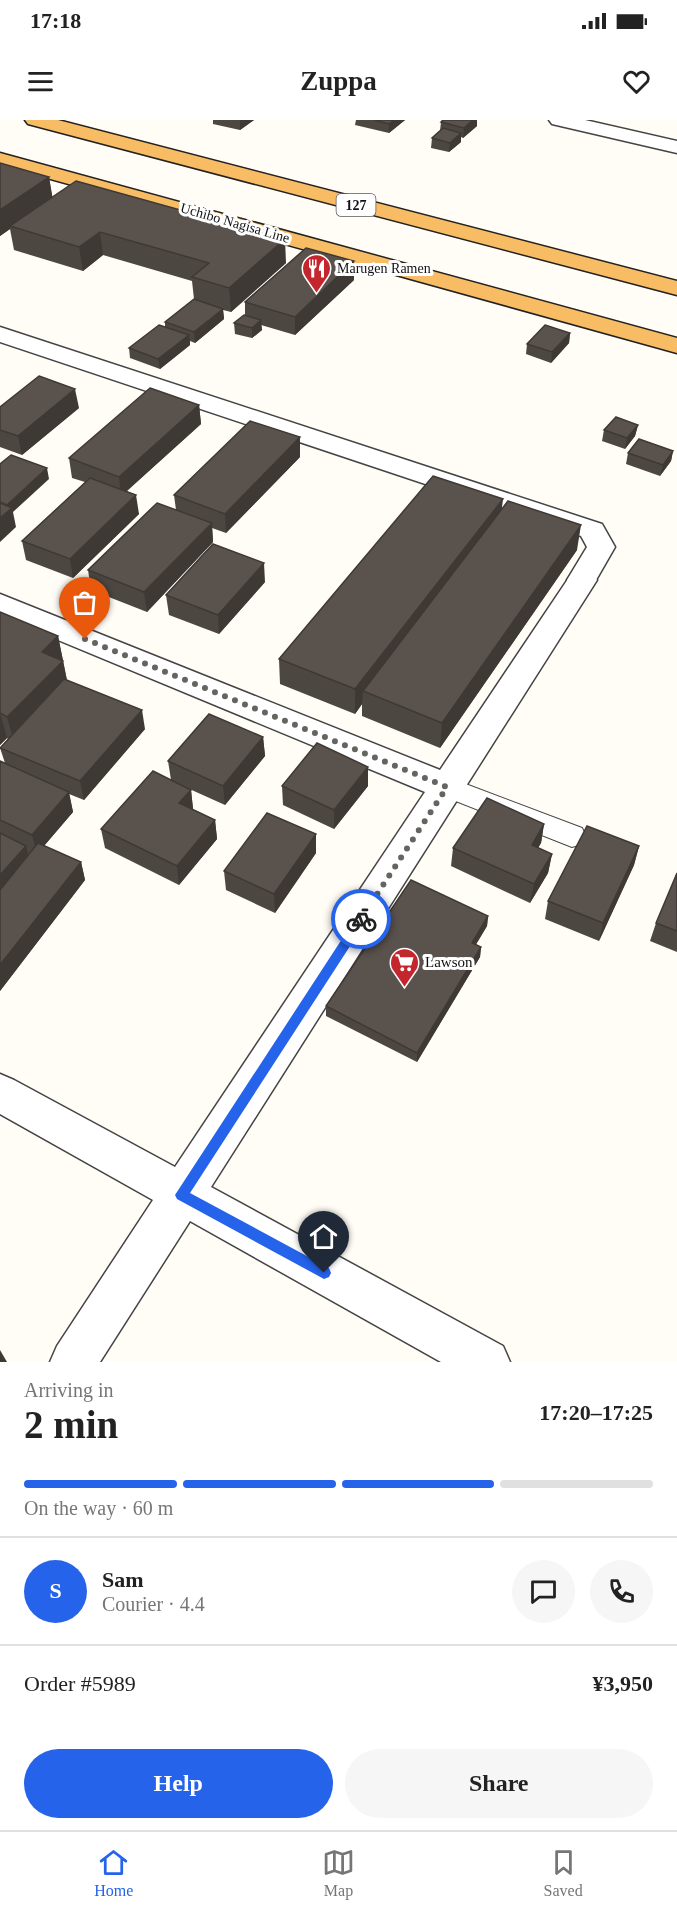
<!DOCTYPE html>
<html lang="en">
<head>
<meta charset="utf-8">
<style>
  :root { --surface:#fff; --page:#f6f6f6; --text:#222; --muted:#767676; --line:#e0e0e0; --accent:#2563eb }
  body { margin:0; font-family:Georgia,serif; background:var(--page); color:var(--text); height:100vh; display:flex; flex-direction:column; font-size:22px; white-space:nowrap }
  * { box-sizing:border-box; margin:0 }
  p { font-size:20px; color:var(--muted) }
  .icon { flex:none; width:33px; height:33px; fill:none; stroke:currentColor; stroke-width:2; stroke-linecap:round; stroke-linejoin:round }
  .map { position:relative; height:1242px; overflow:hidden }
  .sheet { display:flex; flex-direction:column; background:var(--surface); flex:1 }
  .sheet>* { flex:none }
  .pin { position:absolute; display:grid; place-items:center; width:51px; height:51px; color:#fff; margin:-62px -26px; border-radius:50% 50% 50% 0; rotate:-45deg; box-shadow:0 0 6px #0007 }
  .pin .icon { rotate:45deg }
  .courier { position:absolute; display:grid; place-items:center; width:60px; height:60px; margin:-30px; border:4px solid #2563eb; border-radius:50%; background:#fff; color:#222; box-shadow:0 2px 8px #0007 }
  .summary em { font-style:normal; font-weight:600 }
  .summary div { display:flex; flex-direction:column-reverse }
  .summary { display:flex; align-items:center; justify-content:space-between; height:102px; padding:0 24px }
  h1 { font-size:39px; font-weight:600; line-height:45px }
  .bar { display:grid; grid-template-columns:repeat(4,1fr); gap:9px 6px; align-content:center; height:72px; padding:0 24px }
  .bar i { height:8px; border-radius:4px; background:var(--line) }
  .bar .selected { background:var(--accent) }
  .bar p { grid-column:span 4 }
  .line { display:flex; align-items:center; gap:15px; padding:0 24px; border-top:2px solid var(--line) }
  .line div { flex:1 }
  .round { display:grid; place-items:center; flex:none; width:63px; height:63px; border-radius:32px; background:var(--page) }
  .button { display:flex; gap:12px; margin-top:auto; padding:12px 24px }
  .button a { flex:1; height:69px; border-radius:36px; background:var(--accent); color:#fff; font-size:24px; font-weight:600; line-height:69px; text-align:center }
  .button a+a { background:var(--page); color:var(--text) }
  .status { display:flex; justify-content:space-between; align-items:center; height:42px; padding:0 30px; background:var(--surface); direction:ltr }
  .status svg { height:16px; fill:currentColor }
  header { display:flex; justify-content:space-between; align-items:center; height:78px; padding:0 24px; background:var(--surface); font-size:27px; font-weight:600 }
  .dock { display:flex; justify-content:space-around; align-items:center; height:84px; border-top:2px solid var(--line); background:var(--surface); font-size:16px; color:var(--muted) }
  .dock a { display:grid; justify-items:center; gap:3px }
  .dock .selected { color:var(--accent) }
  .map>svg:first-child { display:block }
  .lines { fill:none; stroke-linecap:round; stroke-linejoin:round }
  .service-casing { stroke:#444; stroke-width:2 }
  .minor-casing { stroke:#444; stroke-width:3 }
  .tertiary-casing { stroke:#444; stroke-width:3 }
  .trunk-casing { stroke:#222; stroke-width:3 }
  .service { fill:#fff; fill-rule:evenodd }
  .minor { fill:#fff; fill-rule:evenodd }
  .tertiary { fill:#fff; fill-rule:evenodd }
  .trunk { fill:#f7bc64; fill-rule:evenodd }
  .wall { fill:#4d4742 }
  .shaded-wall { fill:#3f3936 }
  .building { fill:#5a524d; stroke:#3f3936; stroke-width:1.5 }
  .route { fill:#2563eb }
  .done { stroke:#646461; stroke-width:6; stroke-dasharray:0 10.8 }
  .labels { text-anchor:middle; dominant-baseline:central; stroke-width:6; stroke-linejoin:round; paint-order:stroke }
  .shield { fill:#fff; stroke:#585858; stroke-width:1.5 }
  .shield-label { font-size:14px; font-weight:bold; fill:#111 }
  .far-street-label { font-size:14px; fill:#111; stroke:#fff }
  .far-poi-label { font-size:14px; fill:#111; stroke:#fff; text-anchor:start }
  .poi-label { font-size:15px; fill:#111; stroke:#fff; text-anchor:start }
</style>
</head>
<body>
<div class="status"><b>17:18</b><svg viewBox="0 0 49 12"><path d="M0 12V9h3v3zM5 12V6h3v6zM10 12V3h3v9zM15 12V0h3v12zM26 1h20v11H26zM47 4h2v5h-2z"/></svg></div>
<header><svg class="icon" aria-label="menu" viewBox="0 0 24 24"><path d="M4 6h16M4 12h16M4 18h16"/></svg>Zuppa<svg class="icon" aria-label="heart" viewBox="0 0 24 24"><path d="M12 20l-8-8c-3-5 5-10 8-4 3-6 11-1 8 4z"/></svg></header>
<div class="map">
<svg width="677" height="1242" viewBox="0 0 677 1242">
  <rect width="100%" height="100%" fill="#fffdf5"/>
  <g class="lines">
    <defs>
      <path id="service" d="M447 657 582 708 586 716 582 724 572 727 438 674 434 667 438 660Z"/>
      <g id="minor">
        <path d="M549 0H585L677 21V33L552 4Z"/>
        <path d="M0 207 602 404 615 427 592 467 582 470 572 467 567 460 587 427 581 416 0 222Z"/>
      </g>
      <path id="tertiary" d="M582 450 592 453 597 460 211 1067 503 1226 510 1242H441L190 1101 100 1242H50L57 1226 153 1080 0 994V954L14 960 175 1047 425 672 0 496V474L440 650 572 453Z"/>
      <g id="trunk">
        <path d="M25 0H58L677 161V175L28 4Z"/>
        <path d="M0 33 677 218V233L0 45Z"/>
      </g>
    </defs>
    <!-- service casing -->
    <use href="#service" class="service-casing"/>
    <!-- minor casing -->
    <use href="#minor" class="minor-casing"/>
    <!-- tertiary casing -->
    <use href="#tertiary" class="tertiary-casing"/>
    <!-- trunk casing -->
    <use href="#trunk" class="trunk-casing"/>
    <!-- service -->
    <use href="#service" class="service"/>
    <!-- minor -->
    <use href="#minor" class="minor"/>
    <!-- tertiary -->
    <use href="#tertiary" class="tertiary"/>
    <!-- trunk -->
    <use href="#trunk" class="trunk"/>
  </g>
  <!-- wall -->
  <g class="wall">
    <path d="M213 0H254L240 10 213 4Z"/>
    <path d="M356 0H405L389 13 355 5Z"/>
    <path d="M443 0H477V6L463 18 461 17V22L449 32 431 28 432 18 440 11 441 2Z"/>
    <path d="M0 43 49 57 52 77 286 143 231 192 223 190 224 199 195 223 190 221V225L160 249 130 238 129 228 165 207V202L194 179 192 161 103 135 83 151 14 130 10 109 0 116Z"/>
    <path d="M354 160 295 215 261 205 262 210 252 218 235 214 234 203 245 195V182Z"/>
    <path d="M570 213 569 223 551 243 526 234 527 224Z"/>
    <path d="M199 285 201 304 127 371 139 394 73 458 26 440 22 421 85 362 72 358 69 338Z"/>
    <path d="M0 287 79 288 22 335 0 327Z"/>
    <path d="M638 305 635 316 625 329 602 321 604 310Z"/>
    <path d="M673 331 671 341 660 356 626 344 628 333Z"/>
    <path d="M300 337 226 413 212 408 213 422 147 492 91 470 88 450 176 390 174 375Z"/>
    <path d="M501 390 577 430 440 628 362 596V584L355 594 280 564 279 539Z"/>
    <path d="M265 462 219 514 169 495 166 475Z"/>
    <path d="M0 492 58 516 67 560 145 609 84 680 69 674 73 692 44 726 81 742 85 760 0 871V641L5 643 0 628 8 619 7 618 0 625Z"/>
    <path d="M263 617 265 636 225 685 185 667 191 670 193 689 192 690 215 700 217 719 179 765 105 728 101 709 171 660 168 641Z"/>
    <path d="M282 666H368L334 709 283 685Z"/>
    <path d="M544 704 541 723 538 728 552 734 548 753 530 783 451 746 453 728Z"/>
    <path d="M316 714V733L275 793 226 770 224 751Z"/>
    <path d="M639 726 634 745 599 821 545 799 548 781Z"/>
    <path d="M677 753V832L650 821 656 803Z"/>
    <path d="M488 796 487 806 476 824 481 827 480 837 417 942 326 896V886Z"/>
  </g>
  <!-- shaded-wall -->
  <g class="shaded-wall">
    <path d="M241 0H254L240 10V1Z"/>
    <path d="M394 0H405L389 13V4Z"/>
    <path d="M473 0H477V6L463 18 464 8Z"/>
    <path d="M461 13V22L449 32 450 23Z"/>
    <path d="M49 57 53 80 10 106V109L0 116V90Z"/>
    <path d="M100 112 103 135 83 151 79 127Z"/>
    <path d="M285 119 286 143 231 192 229 168Z"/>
    <path d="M354 141V160L295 215V197Z"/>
    <path d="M223 189 224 199 195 223 194 212Z"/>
    <path d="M261 200 262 210 252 218V208Z"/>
    <path d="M570 213 569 223 551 243 552 232Z"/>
    <path d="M189 215 190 225 160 249 158 239Z"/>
    <path d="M75 269 79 288 22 335 18 316Z"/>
    <path d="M199 285 201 304 121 376 119 357Z"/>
    <path d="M638 305 635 316 625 329 627 318Z"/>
    <path d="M300 317V337L226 413 225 394Z"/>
    <path d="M673 331 671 341 660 356 663 345Z"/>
    <path d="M47 348 49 359 13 392 16 407 0 422V398L8 391 7 385Z"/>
    <path d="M136 375 139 394 73 458 70 439Z"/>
    <path d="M503 379 500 404 363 571 362 584 355 594V569Z"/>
    <path d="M212 403 213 422 147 492 144 472Z"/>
    <path d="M581 405 577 430 440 628 442 603Z"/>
    <path d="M264 443 265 462 219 514 218 495Z"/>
    <path d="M58 516 68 566 14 622 7 597 42 532Z"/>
    <path d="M142 590 145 609 84 680 80 661Z"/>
    <path d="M0 593 7 618 0 625Z"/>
    <path d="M263 617 265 636 225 685 223 666Z"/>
    <path d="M368 647V666L334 709V690Z"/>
    <path d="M191 670 193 689 182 702 179 683Z"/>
    <path d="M69 672 73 692 37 734 32 715Z"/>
    <path d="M215 700 217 719 179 765 177 746Z"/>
    <path d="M544 704 541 723 528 744 532 725Z"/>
    <path d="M316 714V733L275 793 274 774Z"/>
    <path d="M26 726 31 745 0 781V755Z"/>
    <path d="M639 726 634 745 599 821 603 803Z"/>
    <path d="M552 734 548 753 530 783 534 764Z"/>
    <path d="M81 742 85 760 0 871V845Z"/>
    <path d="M488 796 487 806 471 833 472 823Z"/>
    <path d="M481 827 480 837 417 942V933Z"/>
    <path d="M0 1230 7 1242H0Z"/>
  </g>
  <!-- building -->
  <g class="building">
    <path d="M374 0H394L389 4Z"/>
    <path d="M443 0H473L464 8 441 2Z"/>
    <path d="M443 8 461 13 450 23 432 18Z"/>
    <path d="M0 43 49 57 0 90Z"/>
    <path d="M76 61 285 119 229 168 192 157 209 143 100 112 79 127 10 106Z"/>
    <path d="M306 128 354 141 295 197 245 182Z"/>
    <path d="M194 179 223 189 194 212 165 202Z"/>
    <path d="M244 195 261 200 252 208 234 203Z"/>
    <path d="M159 205 189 215 158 239 129 228Z"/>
    <path d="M545 205 570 213 552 232 527 224Z"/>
    <path d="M39 256 75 269 18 316 0 310V287Z"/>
    <path d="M150 268 199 285 119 357 69 338Z"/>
    <path d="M616 297 638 305 627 318 604 310Z"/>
    <path d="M250 301 300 317 225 394 174 375Z"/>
    <path d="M639 319 673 331 663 345 628 333Z"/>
    <path d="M11 335 47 348 7 385 0 382V344Z"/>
    <path d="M433 356 503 379 355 569 279 539Z"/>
    <path d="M90 358 136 375 70 439 22 421Z"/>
    <path d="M508 381 581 405 442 603 363 571Z"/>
    <path d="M0 383 12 388 0 398Z"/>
    <path d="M157 383 212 403 144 472 88 450Z"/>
    <path d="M213 424 264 443 218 495 166 475Z"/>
    <path d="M0 492 58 516 42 532 63 541 7 597 0 593Z"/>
    <path d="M64 559 142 590 80 661 0 628Z"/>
    <path d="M209 594 263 617 223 666 168 641Z"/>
    <path d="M317 623 368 647 334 690 282 666Z"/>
    <path d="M0 641 69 672 32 715 0 700Z"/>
    <path d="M153 651 191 670 179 683 215 700 177 746 101 709Z"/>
    <path d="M487 678 544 704 532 725 552 734 534 764 453 728Z"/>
    <path d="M267 693 316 714 274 774 224 751Z"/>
    <path d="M587 706 639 726 603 803 548 781Z"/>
    <path d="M0 713 26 726 0 755Z"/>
    <path d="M38 723 81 742 0 845V770Z"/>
    <path d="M677 753V811L656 803Z"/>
    <path d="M411 760 488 796 472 823 481 827 417 933 326 886Z"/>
  </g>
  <!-- route -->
  <path class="route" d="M361 795 365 796V803L190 1073 329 1148 331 1153 329 1157 324 1159 177 1079 175 1075 357 796Z"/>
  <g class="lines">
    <!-- done -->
    <path class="done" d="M85 519 447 667 361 799"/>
  </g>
  <!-- icons -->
  <defs>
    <symbol id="restaurant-pin" viewBox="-11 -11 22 30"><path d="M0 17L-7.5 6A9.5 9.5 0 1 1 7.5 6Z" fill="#c4262e" stroke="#fff"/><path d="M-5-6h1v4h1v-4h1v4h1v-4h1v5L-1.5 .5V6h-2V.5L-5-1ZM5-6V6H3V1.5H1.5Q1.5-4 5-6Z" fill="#fff"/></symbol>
    <symbol id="supermarket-pin" viewBox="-11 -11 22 30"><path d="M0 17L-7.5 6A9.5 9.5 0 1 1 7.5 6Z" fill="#c4262e" stroke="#fff"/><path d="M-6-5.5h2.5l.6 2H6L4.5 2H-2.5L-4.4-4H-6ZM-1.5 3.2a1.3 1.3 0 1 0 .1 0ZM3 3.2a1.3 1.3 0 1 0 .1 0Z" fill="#fff"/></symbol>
  </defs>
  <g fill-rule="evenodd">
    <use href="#restaurant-pin" x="300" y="132" width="33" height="45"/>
    <use href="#supermarket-pin" x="388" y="826" width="33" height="45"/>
  </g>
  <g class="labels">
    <!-- shield labels -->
    <rect class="shield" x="336.5" y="74" width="39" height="22" rx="4.5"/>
    <g class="shield-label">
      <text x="356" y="85">127</text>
    </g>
    <!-- far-street labels -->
    <g class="far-street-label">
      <text transform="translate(235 103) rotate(16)">Uchibo Nagisa Line</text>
    </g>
    <!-- far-poi labels -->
    <g class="far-poi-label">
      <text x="337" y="148">Marugen Ramen</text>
    </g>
    <!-- poi labels -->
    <g class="poi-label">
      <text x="425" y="842">Lawson</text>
    </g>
  </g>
</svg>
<div class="pin" style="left:85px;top:519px;background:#ea580c"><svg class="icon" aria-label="bag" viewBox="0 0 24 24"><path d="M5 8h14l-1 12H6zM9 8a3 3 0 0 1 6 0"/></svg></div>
<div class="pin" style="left:324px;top:1153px;background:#1f2937"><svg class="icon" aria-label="home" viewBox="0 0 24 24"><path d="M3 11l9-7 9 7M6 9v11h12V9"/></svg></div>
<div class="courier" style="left:361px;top:799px"><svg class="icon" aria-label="bike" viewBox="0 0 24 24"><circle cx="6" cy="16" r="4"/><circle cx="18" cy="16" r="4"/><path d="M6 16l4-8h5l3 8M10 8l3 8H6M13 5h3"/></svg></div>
</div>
<section class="sheet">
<div class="summary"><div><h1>2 min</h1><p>Arriving in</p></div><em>17:20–17:25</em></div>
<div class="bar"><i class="selected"></i><i class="selected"></i><i class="selected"></i><i></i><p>On the way · 60 m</p></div>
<div class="line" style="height:108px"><b class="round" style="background:var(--accent);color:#fff">S</b><div><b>Sam</b><p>Courier · 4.4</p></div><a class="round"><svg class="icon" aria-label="chat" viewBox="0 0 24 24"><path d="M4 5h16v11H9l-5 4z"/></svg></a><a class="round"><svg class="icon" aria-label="phone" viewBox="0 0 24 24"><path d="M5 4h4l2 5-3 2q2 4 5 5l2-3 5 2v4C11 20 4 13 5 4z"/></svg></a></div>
<div class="line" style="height:78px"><div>Order #5989</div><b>¥3,950</b></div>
<div class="button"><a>Help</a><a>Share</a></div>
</section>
<nav class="dock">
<a class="selected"><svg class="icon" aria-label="home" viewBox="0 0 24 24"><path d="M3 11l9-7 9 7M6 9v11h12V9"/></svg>Home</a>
<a><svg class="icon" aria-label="map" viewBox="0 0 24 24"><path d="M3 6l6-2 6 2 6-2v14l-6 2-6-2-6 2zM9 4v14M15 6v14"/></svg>Map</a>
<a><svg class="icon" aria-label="saved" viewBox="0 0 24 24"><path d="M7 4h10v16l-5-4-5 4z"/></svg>Saved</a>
</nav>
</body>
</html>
